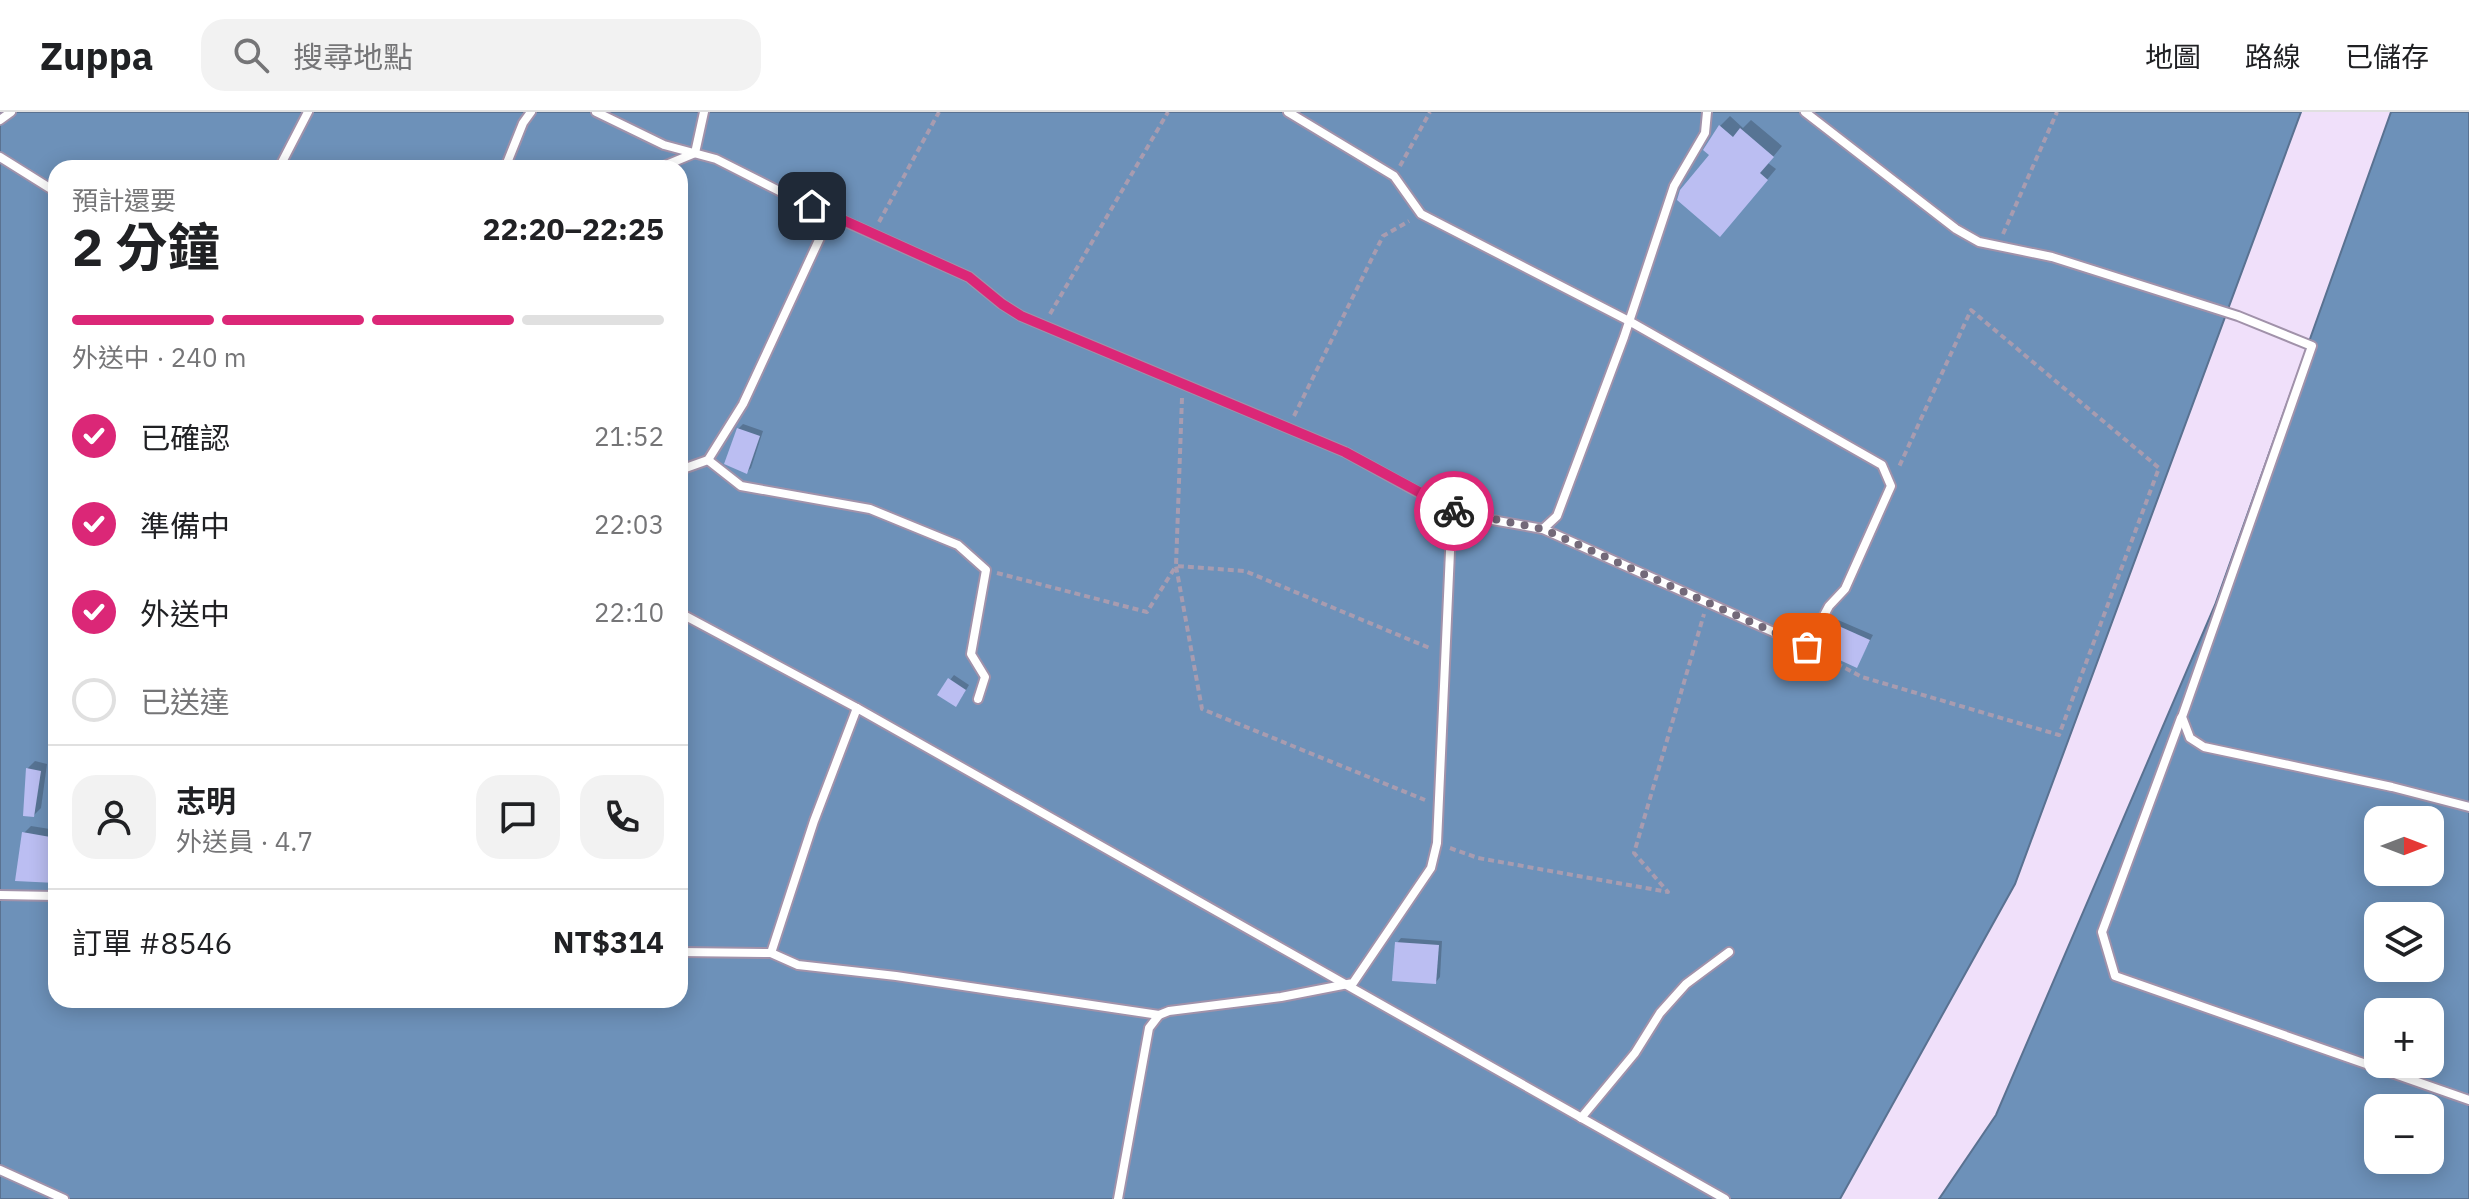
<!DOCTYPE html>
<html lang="zh-TW">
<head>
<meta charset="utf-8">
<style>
  :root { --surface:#fff; --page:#f2f2f2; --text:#202124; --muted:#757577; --line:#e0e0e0; --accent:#db2777 }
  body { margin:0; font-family:"IBM Plex Sans","Noto Sans TC",sans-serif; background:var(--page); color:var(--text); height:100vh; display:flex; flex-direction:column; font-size:30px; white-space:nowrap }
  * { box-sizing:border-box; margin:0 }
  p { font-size:26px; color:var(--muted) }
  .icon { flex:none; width:44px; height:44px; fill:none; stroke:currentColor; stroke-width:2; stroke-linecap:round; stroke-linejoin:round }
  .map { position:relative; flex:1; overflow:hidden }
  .sheet { position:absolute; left:48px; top:48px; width:640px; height:848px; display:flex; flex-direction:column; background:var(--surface); border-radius:24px; box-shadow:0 4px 20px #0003 }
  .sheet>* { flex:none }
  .needle { width:52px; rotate:90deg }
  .fabs { position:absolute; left:2364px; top:694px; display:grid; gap:16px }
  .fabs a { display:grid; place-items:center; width:80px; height:80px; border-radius:16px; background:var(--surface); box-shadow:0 4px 20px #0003; font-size:40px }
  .pin { position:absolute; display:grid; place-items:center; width:68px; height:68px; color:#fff; margin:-34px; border-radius:16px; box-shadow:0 4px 12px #0006 }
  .courier { position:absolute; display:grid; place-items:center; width:80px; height:80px; margin:-40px; border:6px solid #db2777; border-radius:50%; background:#fff; color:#222; box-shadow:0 2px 10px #0007 }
  .overview em { font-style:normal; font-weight:700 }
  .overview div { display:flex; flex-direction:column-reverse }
  .overview { display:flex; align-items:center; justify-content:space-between; height:136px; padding:0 24px }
  h1 { font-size:52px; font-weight:700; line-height:60px }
  .bar { display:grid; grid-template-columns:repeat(4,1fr); gap:12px 8px; align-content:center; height:96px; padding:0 24px }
  .bar i { height:10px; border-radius:6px; background:var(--line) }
  .bar .current { background:var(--accent) }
  .bar p { grid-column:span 4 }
  .line { display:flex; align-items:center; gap:20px; padding:0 24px; border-top:2px solid var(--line) }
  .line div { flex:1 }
  .round { display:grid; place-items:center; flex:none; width:84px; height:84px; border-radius:24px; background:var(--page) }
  ol { padding:0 24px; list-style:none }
  li { display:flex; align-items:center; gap:24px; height:88px }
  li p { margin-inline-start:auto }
  li .icon { padding:8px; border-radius:50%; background:var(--accent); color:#fff; stroke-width:4 }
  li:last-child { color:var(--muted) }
  li i { width:44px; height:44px; border:4px solid var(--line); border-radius:50% }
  header { display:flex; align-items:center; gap:48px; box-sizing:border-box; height:112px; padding:0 40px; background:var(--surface); border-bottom:2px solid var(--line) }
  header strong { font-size:38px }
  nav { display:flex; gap:44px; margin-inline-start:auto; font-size:28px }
  .search { width:560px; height:72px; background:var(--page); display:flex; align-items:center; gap:20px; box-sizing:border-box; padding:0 28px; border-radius:24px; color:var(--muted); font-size:30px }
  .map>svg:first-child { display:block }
  .water { fill:#6d91b9; stroke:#5a7291; stroke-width:2; fill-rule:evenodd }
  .shadow { fill:#0003 }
  .building { fill:#bbbef2 }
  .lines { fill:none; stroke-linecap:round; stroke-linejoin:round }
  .service-casing { stroke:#a192aa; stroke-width:12 }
  .path { stroke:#a89cb0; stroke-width:4; stroke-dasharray:6 4; stroke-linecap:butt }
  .service { stroke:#fff; stroke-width:8 }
  .done { stroke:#736979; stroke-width:8; stroke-dasharray:0 14.4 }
  .route { stroke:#db2777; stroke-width:10 }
</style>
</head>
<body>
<header>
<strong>Zuppa</strong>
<div class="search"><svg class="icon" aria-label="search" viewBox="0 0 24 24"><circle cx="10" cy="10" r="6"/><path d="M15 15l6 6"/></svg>搜尋地點</div>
<nav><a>地圖</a><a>路線</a><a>已儲存</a></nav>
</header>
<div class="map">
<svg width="2469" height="1087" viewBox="0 0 2469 1087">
  <rect width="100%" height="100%" fill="#f0e0fa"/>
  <!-- water -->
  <g class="water">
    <path d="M0 0H2301L2015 772 1840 1087H0ZM56 56H680V888H56Z"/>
    <path d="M2391 0H2469V1087H1939L1996 1003 2215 493ZM2378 708H2430V760H2378ZM2378 804H2430V856H2378ZM2378 900H2430V952H2378ZM2378 996H2430V1048H2378Z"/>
  </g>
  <!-- shadow -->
  <g class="shadow">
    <path d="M1730 4 1743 16 1751 8 1782 34 1768 51 1776 57 1729 113 1712 43 1706 38 1720 14Z"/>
    <path d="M743 312 763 319 751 356 747 360 738 317Z"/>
    <path d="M1838 508 1873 523 1857 553 1834 512Z"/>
    <path d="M954 563 969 573 960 588 950 568Z"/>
    <path d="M35 649 47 652 41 696 34 703 28 656Z"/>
    <path d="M31 714 56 718V769L24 721Z"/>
    <path d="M1401 826 1442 829 1440 865 1436 870 1397 831Z"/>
  </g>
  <!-- building -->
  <g class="building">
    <path d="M1719 13 1733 25 1740 16 1774 45 1760 61 1768 68 1720 125 1677 88 1680 78 1709 43 1703 38Z"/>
    <path d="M737 316 760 324 747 362 724 352Z"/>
    <path d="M1832 511 1870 528 1857 556 1820 539Z"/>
    <path d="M948 566 966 578 956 595 937 583Z"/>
    <path d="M26 656 41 659 34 705 23 704Z"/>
    <path d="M22 720 56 726V771L15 769Z"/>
    <path d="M1395 830 1439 833 1436 872 1392 869Z"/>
  </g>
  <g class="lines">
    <defs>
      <g id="service">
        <path d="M596 0 664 33 716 47 793 86 969 165 1002 192 1021 204 1345 340 1458 402"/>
        <path d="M1288 0 1394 64 1421 102 1629 209 1882 353 1891 374 1845 477 1829 494 1807 535 1543 417"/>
        <path d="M1805 0 1956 117 1979 130 2052 145 2238 204 2312 234 2182 605 2190 626 2204 635 2392 675 2469 695"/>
        <path d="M0 8 11 0"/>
        <path d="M0 45 56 80"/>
        <path d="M279 56 308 0"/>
        <path d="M505 56 523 11 531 0"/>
        <path d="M659 56 695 41 704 0"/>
        <path d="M708 348 741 374 870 397 958 433 986 458 971 542 985 565 978 587"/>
        <path d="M680 358 708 348 743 292 831 102"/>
        <path d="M680 501 857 596"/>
        <path d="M2181 606 2102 820 2115 864 2469 988"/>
        <path d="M0 783 56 784"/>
        <path d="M680 840 771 841"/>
        <path d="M1159 903 896 864 798 853 771 841 814 709 857 596 1725 1087"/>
        <path d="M1581 1006 1635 941 1660 901 1686 872 1729 840"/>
        <path d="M0 1058 64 1087"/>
        <path d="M1118 1087 1149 916 1159 903 1169 899 1281 885 1353 871 1431 756 1437 731 1451 417 1458 402 1543 417 1557 404 1624 225 1674 74 1705 21 1707 0"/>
      </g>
    </defs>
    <!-- service casing -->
    <use href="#service" class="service-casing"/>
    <!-- path -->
    <g class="path">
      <path d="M1400 54 1430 0"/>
      <path d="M879 110 939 0"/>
      <path d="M2003 122 2057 0"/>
      <path d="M1050 202 1168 0"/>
      <path d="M1182 286 1176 454 1245 459 1432 537"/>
      <path d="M1294 304 1383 124 1409 109"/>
      <path d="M997 461 1147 500 1176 454 1202 597 1425 688"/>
      <path d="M1819 542 1862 565 2059 623 2159 356 1971 198 1898 357"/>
      <path d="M1450 736 1478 746 1668 780 1634 741 1704 502"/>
    </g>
    <!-- service -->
    <use href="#service" class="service"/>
  </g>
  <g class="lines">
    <!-- done -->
    <path class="done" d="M1454 399 1543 417 1807 535"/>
    <!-- route -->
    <path class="route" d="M812 94 969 165 1002 192 1021 204 1345 340 1454 399"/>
  </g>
</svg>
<div class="fabs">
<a><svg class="needle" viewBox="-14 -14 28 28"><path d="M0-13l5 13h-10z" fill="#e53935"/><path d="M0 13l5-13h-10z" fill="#757577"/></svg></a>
<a><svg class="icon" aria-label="layers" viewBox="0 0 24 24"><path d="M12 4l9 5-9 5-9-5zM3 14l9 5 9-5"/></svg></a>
<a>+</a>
<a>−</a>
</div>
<div class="pin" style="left:1807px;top:535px;background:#ea580c"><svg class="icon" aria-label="bag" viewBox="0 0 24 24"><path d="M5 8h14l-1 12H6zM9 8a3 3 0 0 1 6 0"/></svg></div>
<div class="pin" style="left:812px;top:94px;background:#1f2937"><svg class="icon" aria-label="home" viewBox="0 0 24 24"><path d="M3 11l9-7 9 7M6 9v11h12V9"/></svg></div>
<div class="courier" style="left:1454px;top:399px"><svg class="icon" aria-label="bike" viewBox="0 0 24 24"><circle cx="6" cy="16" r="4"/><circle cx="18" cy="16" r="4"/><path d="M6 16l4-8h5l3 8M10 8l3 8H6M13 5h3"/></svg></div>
<section class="sheet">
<div class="overview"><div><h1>2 分鐘</h1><p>預計還要</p></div><em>22:20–22:25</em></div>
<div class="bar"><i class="current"></i><i class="current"></i><i class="current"></i><i></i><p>外送中 · 240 m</p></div>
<ol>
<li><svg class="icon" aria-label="check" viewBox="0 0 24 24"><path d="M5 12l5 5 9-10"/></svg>已確認<p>21:52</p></li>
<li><svg class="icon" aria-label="check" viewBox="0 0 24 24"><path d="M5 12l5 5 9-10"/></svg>準備中<p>22:03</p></li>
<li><svg class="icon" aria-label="check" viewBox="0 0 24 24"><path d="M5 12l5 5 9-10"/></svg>外送中<p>22:10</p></li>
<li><i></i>已送達</li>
</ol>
<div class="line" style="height:144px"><a class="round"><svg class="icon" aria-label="person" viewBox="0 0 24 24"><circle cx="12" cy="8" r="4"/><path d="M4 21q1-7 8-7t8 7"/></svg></a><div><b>志明</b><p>外送員 · 4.7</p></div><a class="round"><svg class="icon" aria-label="chat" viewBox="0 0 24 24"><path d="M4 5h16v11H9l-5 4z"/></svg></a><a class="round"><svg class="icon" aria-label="phone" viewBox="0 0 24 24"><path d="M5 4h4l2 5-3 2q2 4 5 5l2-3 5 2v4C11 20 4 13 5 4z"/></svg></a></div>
<div class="line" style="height:104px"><div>訂單 #8546</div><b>NT$314</b></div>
</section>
</div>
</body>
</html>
